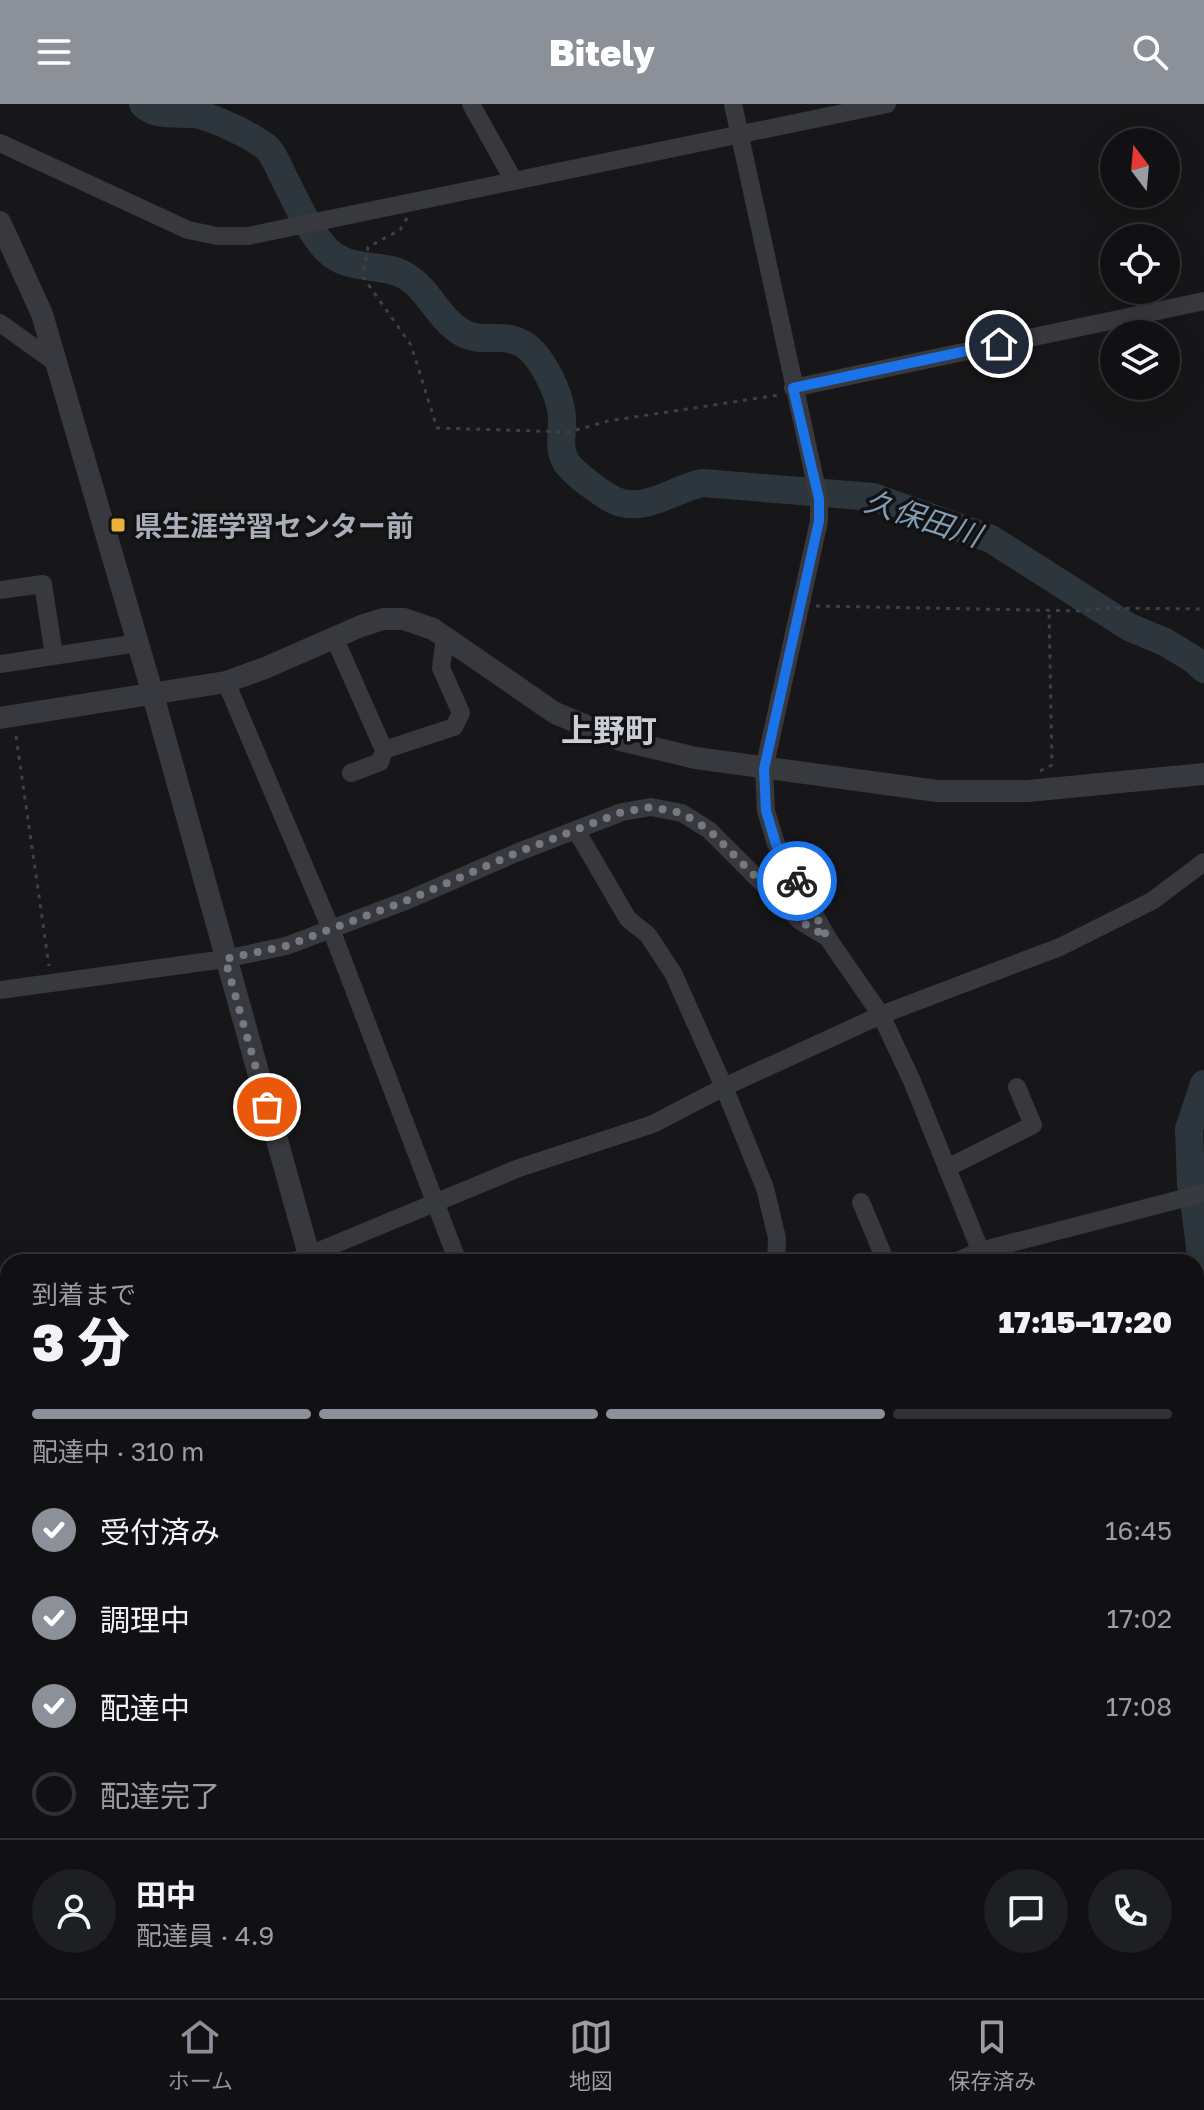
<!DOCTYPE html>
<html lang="ja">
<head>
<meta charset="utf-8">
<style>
  :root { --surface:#111113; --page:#1e1f21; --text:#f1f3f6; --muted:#9c9da0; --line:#303133; --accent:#8c9099 }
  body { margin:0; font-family:"Golos Text","Noto Sans JP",sans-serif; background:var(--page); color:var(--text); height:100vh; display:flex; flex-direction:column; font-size:30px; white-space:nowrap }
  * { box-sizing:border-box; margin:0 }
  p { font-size:26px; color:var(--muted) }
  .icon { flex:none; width:44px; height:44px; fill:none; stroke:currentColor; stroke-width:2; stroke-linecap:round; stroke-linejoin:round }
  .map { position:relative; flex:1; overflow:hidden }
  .side { position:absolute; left:0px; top:1150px; width:1204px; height:744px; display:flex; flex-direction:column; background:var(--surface); border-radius:24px 24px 0 0; box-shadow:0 8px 32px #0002,0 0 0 2px var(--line) }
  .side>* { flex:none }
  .needle { width:52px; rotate:344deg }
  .fabs { position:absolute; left:1100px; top:24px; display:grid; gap:16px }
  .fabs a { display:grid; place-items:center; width:80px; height:80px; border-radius:50%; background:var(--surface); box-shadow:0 8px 32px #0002,0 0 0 2px var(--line); font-size:40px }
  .pin { position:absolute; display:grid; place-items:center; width:68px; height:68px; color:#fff; margin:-34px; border:4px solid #fff; border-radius:50%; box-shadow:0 2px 8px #0007 }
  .courier { position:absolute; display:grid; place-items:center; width:80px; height:80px; margin:-40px; border:6px solid #1a73e8; border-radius:50%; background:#fff; color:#222; box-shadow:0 2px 10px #0007 }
  .headline em { font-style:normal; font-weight:800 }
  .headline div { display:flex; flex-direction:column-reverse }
  .headline { display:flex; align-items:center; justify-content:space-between; height:136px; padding:0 32px }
  h1 { font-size:52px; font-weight:800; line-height:60px }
  .bar { display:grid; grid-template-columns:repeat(4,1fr); gap:12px 8px; align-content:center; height:96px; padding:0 32px }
  .bar i { height:10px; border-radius:6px; background:var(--line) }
  .bar .active { background:var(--accent) }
  .bar p { grid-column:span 4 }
  .line { display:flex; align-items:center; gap:20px; padding:0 32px; border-top:2px solid var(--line) }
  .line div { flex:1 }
  .round { display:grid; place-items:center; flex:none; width:84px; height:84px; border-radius:42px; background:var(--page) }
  ol { padding:0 32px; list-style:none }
  li { display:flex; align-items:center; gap:24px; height:88px }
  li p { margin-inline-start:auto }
  li .icon { padding:8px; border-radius:50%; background:var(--accent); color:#fff; stroke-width:4 }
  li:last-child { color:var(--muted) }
  li i { width:44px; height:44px; border:4px solid var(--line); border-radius:50% }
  header { display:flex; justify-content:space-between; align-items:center; height:104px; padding:0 32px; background:var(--accent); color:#fff; font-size:36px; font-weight:800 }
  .tab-bar { display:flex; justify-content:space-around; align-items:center; height:112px; border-top:2px solid var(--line); background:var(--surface); font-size:22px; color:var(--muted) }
  .tab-bar a { display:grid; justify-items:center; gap:4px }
  .tab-bar .active { color:var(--accent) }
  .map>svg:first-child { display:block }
  .green { fill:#1f2720 }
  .water { fill:#2d363d }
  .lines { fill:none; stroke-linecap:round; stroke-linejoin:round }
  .river { stroke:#2d363d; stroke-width:28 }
  .path { stroke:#3e4045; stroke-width:3; stroke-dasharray:4 6; stroke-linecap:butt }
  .service { stroke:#38393e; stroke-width:9 }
  .minor { stroke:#38393e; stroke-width:18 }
  .tertiary { stroke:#38393e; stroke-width:22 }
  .done { stroke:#767981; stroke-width:8; stroke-dasharray:0 14.4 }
  .route { stroke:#1a73e8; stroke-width:10 }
  .poi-dot { fill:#efb039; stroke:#121214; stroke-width:3 }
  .labels { text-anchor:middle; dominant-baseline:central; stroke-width:7; stroke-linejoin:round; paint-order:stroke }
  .poi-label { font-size:28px; font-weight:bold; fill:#a9aeb9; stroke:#121214; text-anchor:start }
  .water-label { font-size:30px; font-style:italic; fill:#819cb3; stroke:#121214 }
  .quarter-label { font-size:32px; font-weight:bold; fill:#cacdd5; stroke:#121214 }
</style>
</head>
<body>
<header><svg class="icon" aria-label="menu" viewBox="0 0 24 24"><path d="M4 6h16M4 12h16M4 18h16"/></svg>Bitely<svg class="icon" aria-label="search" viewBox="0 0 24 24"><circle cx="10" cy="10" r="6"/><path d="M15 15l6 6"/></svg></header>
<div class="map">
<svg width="1204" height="1894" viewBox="0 0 1204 1894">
  <rect width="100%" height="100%" fill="#171719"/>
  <!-- green -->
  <g class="green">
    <path d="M8 1832V1886H343V1894H0V1834Z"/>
    <path d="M402 1886H584L580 1894H403Z"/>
  </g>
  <!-- water -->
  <path class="water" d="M0 1707 8 1711V1832L0 1834Z"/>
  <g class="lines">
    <!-- river -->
    <g class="river">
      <path d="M143 0C159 15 180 7 200 11 217 15 252 32 266 43 274 50 279 64 284 74 297 99 308 126 327 146 348 168 382 158 406 172 429 186 438 214 461 228 481 240 500 229 519 238 541 247 561 292 562 314 563 330 558 341 565 356 570 367 604 392 616 397 645 409 674 385 702 379L873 393 991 435 1129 523 1165 538 1193 555 1204 565"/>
      <path d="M1191 1080 1189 1025 1204 980"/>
      <path d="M1195 1103 1204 1176"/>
      <path d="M1196 1561 1204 1551"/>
      <path d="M992 1886 1001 1894"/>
    </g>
    <!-- path -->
    <g class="path">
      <path d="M407 114 400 126 368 143 363 173 411 241 437 324 569 328 608 317 779 291"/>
      <path d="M816 502 1086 507 1105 504 1204 505"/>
      <path d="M16 632 49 862"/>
      <path d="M1040 667 1052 661 1049 506"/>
      <path d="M1196 1212 1203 1210"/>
      <path d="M0 1303 8 1296"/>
    </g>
    <!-- service -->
    <g class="service">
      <path d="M356 1886 357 1894"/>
      <path d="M376 1886V1894"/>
    </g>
    <!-- minor -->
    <g class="minor">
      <path d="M471 0 514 77"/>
      <path d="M733 0 819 395V417L764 665 766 707 776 740 827 833 881 911 912 977 985 1158"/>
      <path d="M0 39 188 126 217 132H248L887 0"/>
      <path d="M0 219 56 259"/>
      <path d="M793 284 1204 197"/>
      <path d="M0 486 43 480 54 551"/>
      <path d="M334 533 384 646 380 658 351 669"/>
      <path d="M0 560 138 539"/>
      <path d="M226 578 331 825 458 1158"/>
      <path d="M384 646 454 623 461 609 441 564 445 533"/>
      <path d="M576 726 628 815 648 831 673 869 724 983 765 1084 777 1134 776 1158"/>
      <path d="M0 886 225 855 286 842 408 796 516 749 622 708 651 703 682 709 709 726 800 817 825 832"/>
      <path d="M947 1064 1033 1021 1017 983"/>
      <path d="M861 1098 886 1158"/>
      <path d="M292 1158 519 1064 653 1020 724 983 881 911 1060 843 1152 797 1204 758"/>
      <path d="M955 1158 980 1147 1204 1089"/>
      <path d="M0 1224 8 1228"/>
      <path d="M0 1634 8 1629"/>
      <path d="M1196 1790 1204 1815"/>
      <path d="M753 1886 773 1894"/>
    </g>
    <!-- tertiary -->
    <g class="tertiary">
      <path d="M0 118 42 210 153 591 311 1158"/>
      <path d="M0 614 226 578 265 564 361 522 383 515H404L433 525 555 609 620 636 696 654 937 687H1028L1204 670"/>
      <path d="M1196 1464 1204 1460"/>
      <path d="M658 1886 660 1894"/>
    </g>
  </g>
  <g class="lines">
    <!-- done -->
    <path class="done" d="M267 1003 225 855 286 842 408 796 516 749 622 708 651 703 682 709 709 726 800 817 827 833 797 777"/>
    <!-- route -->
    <path class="route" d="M797 777 776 740 766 707 764 665 819 417V395L793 284 999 240"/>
  </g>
  <!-- markers -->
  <rect class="poi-dot" x="110" y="413" width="16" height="16" rx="4"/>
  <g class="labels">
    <!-- poi labels -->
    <g class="poi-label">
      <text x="134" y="421">県生涯学習センター前</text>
    </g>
    <!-- water labels -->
    <g class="water-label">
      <text transform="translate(923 414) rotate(18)">久保田川</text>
    </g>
    <!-- quarter labels -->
    <g class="quarter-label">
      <text x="609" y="626">上野町</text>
    </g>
  </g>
</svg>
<div class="fabs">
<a><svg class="needle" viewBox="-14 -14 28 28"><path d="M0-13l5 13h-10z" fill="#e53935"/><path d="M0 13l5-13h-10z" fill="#9c9da0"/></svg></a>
<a><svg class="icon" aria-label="locate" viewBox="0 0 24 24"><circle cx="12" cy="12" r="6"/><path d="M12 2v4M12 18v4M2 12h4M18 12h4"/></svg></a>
<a><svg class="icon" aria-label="layers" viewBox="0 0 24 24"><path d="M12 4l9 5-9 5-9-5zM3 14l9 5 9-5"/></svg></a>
</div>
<div class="pin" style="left:267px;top:1003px;background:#ea580c"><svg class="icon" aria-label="bag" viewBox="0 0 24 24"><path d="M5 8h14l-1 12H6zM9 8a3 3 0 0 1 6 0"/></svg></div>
<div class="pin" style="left:999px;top:240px;background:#1f2937"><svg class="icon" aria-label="home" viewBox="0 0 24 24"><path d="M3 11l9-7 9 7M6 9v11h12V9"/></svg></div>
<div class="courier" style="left:797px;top:777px"><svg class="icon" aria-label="bike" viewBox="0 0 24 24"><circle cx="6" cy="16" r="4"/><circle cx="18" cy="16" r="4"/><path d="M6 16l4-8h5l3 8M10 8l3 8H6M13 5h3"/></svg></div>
<section class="side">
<div class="headline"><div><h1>3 分</h1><p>到着まで</p></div><em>17:15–17:20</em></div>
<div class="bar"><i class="active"></i><i class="active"></i><i class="active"></i><i></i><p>配達中 · 310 m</p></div>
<ol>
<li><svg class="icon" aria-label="check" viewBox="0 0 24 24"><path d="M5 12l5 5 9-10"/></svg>受付済み<p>16:45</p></li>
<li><svg class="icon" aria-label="check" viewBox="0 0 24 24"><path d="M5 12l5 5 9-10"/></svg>調理中<p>17:02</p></li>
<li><svg class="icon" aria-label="check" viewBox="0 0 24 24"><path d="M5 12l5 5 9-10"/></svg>配達中<p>17:08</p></li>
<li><i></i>配達完了</li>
</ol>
<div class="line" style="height:144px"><a class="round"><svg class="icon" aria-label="person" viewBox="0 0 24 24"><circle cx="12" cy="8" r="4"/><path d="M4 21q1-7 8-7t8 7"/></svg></a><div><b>田中</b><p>配達員 · 4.9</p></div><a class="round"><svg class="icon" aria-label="chat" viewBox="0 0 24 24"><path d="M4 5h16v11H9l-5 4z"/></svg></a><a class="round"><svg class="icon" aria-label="phone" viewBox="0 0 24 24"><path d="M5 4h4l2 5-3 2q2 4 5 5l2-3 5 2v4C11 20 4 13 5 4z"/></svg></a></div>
</section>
</div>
<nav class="tab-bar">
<a class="active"><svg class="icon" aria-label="home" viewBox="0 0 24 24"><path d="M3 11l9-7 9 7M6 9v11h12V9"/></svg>ホーム</a>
<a><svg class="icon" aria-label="map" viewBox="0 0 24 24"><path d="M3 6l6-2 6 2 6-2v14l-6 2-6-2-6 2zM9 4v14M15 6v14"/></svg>地図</a>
<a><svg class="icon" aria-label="saved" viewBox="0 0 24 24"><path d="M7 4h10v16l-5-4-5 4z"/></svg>保存済み</a>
</nav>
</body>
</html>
